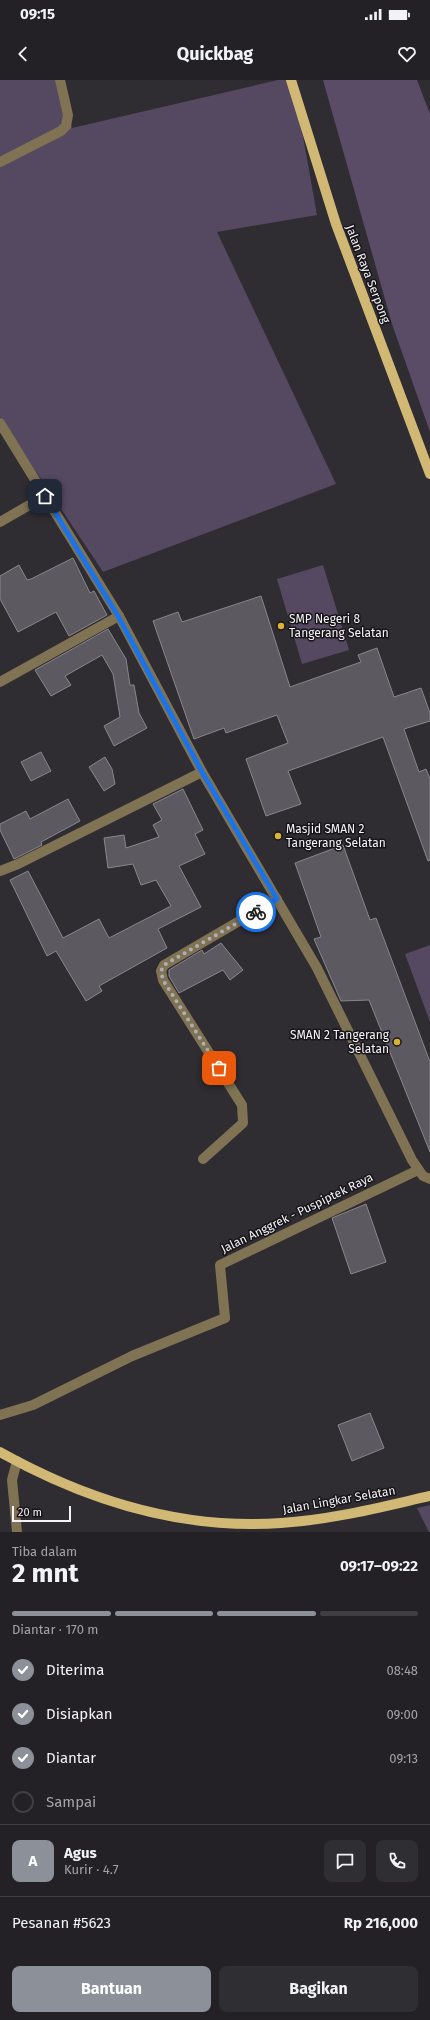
<!DOCTYPE html>
<html lang="id">
<head>
<meta charset="utf-8">
<style>
  :root { --surface:#232126; --page:#2f2e32; --text:#f1f3f6; --muted:#a3a3a7; --line:#403e43; --accent:#8c9099 }
  body { margin:0; font-family:"Fira Sans",sans-serif; background:var(--page); color:var(--text); height:100vh; display:flex; flex-direction:column; font-size:15px; white-space:nowrap }
  * { box-sizing:border-box; margin:0 }
  p { font-size:13px; color:var(--muted) }
  .icon { flex:none; width:22px; height:22px; fill:none; stroke:currentColor; stroke-width:2; stroke-linecap:round; stroke-linejoin:round }
  .map { position:relative; height:1452px; overflow:hidden }
  .drawer { display:flex; flex-direction:column; background:var(--surface); flex:1 }
  .drawer>* { flex:none }
  .scale { position:absolute; left:12px; bottom:10px; width:59px; box-sizing:border-box; padding-left:4px; border:2px solid #f5f3f8; border-top:0; font-size:11px; line-height:14px; white-space:nowrap; color:#f5f3f8; -webkit-text-stroke:3px #171518; paint-order:stroke }
  .pin { position:absolute; display:grid; place-items:center; width:34px; height:34px; color:#fff; margin:-17px; border-radius:8px; box-shadow:0 2px 6px #0006 }
  .courier { position:absolute; display:grid; place-items:center; width:40px; height:40px; margin:-20px; border:3px solid #1a73e8; border-radius:50%; background:#fff; color:#222; box-shadow:0 1px 5px #0007 }
  .head em { font-style:normal; font-weight:700 }
  .head div { display:flex; flex-direction:column-reverse }
  .head { display:flex; align-items:center; justify-content:space-between; height:68px; padding:0 12px }
  h1 { font-size:26px; font-weight:700; line-height:30px }
  .bar { display:grid; grid-template-columns:repeat(4,1fr); gap:6px 4px; align-content:center; height:48px; padding:0 12px }
  .bar i { height:5px; border-radius:3px; background:var(--line) }
  .bar .current { background:var(--accent) }
  .bar p { grid-column:span 4 }
  .line { display:flex; align-items:center; gap:10px; padding:0 12px; border-top:1px solid var(--line) }
  .line div { flex:1 }
  .round { display:grid; place-items:center; flex:none; width:42px; height:42px; border-radius:8px; background:var(--page) }
  ol { padding:0 12px; list-style:none }
  li { display:flex; align-items:center; gap:12px; height:44px }
  li p { margin-inline-start:auto }
  li .icon { padding:4px; border-radius:50%; background:var(--accent); color:#fff; stroke-width:4 }
  li:last-child { color:var(--muted) }
  li i { width:22px; height:22px; border:2px solid var(--line); border-radius:50% }
  .cta { display:flex; gap:8px; margin-top:auto; padding:8px 12px }
  .cta a { flex:1; height:46px; border-radius:8px; background:var(--accent); color:#fff; font-size:16px; font-weight:700; line-height:46px; text-align:center }
  .cta a+a { background:var(--page); color:var(--text) }
  .status { display:flex; justify-content:space-between; align-items:center; height:28px; padding:0 20px; background:var(--surface); direction:ltr }
  .status svg { height:11px; fill:currentColor }
  header { display:flex; justify-content:space-between; align-items:center; height:52px; padding:0 12px; background:var(--surface); font-size:18px; font-weight:700 }
  .map>svg:first-child { display:block }
  .green { fill:#554961 }
  .forest { fill:#5a4c67 }
  .building { fill:#5c5960; stroke:#8a868e }
  .lines { fill:none; stroke-linecap:round; stroke-linejoin:round }
  .minor { stroke:#7f7354; stroke-width:10 }
  .major { stroke:#d1b875; stroke-width:10 }
  .done { stroke:#b0adb3; stroke-width:4; stroke-dasharray:0 7.2 }
  .route { stroke:#1a73e8; stroke-width:5 }
  .poi-dot { fill:#dcb233; stroke:#171518; stroke-width:1.5 }
  .labels { text-anchor:middle; dominant-baseline:central; stroke-width:3; stroke-linejoin:round; paint-order:stroke }
  .street-label { font-size:12px; fill:#f5f3f8; stroke:#171518 }
  .poi-label { font-size:12px; fill:#f5f3f8; stroke:#171518; text-anchor:start }
</style>
</head>
<body>
<div class="status"><b>09:15</b><svg viewBox="0 0 49 12"><path d="M0 12V9h3v3zM5 12V6h3v6zM10 12V3h3v9zM15 12V0h3v12zM26 1h20v11H26zM47 4h2v5h-2z"/></svg></div>
<header><svg class="icon" aria-label="back" viewBox="0 0 24 24"><path d="M15 5l-7 7 7 7"/></svg>Quickbag<svg class="icon" aria-label="heart" viewBox="0 0 24 24"><path d="M12 20l-8-8c-3-5 5-10 8-4 3-6 11-1 8 4z"/></svg></header>
<div class="map">
<svg width="430" height="1452" viewBox="0 0 430 1452">
  <rect width="100%" height="100%" fill="#2f2c32"/>
  <!-- green -->
  <g class="green">
    <path d="M0 0H61L72 48 278 0H293L317 135 217 152 336 404 103 492 0 337Z"/>
    <path d="M323 485 349 570 302 584 277 499Z"/>
    <path d="M430 865V942L405 874Z"/>
    <path d="M430 1425V1452H429L417 1428Z"/>
  </g>
  <!-- forest -->
  <path class="forest" d="M323 0H417L430 34V352L392 244Z"/>
  <!-- building -->
  <g class="building">
    <path d="M73 478 90 513 94 511 107 535 69 556 56 532 18 552 0 519V496L19 485 27 500 31 499Z"/>
    <path d="M261 516 290 607 361 582 358 575 377 568 394 617 421 608 430 633V641L404 649 419 692 426 689 430 699V780L428 781 383 657 288 691 301 724 266 736 246 679 288 663 277 635 226 653 224 648 194 659 153 541 178 532 182 542Z"/>
    <path d="M108 549 126 579 130 605H134L139 633 147 648 114 666 104 646 120 637 113 594 102 575 65 596 71 605 51 616 35 590Z"/>
    <path d="M41 672 51 691 31 701 21 682Z"/>
    <path d="M105 677 112 689 115 704 104 711 89 687Z"/>
    <path d="M183 709 203 750 195 754 205 774 179 786 201 827 158 849 167 868 99 906 102 911 86 921 56 871 47 876 10 800 28 791 63 858 99 839 109 858 171 826 156 800 141 805 133 784 108 788 104 758 124 755 126 768 159 757 153 745 162 740 153 724Z"/>
    <path d="M68 719 80 741 41 762 42 765 14 779 0 750V744L26 731 30 739Z"/>
    <path d="M343 765 370 840 376 838 430 982V1072L369 920 341 921 314 859 321 857 295 783Z"/>
    <path d="M221 863 243 890 230 900 223 890 179 913 169 896V890L202 870 204 874Z"/>
    <path d="M366 1124 386 1182 351 1194 332 1138Z"/>
    <path d="M370 1333 384 1368 352 1381 338 1345Z"/>
  </g>
  <g class="lines">
    <!-- minor -->
    <g class="minor">
      <path d="M0 82 61 51 66 46 68 35 60 0"/>
      <path d="M0 343 119 536 202 692 317 888 412 1080 423 1096 430 1099"/>
      <path d="M0 442 45 416"/>
      <path d="M0 602 119 536"/>
      <path d="M0 791 18 784 202 692"/>
      <path d="M203 1079 243 1043 242 1025 163 900 161 891 164 885 277 819"/>
      <path d="M0 1335 33 1325 132 1276 225 1238 220 1185 418 1090"/>
      <path d="M17 1381 12 1400 17 1452"/>
    </g>
    <!-- major -->
    <g class="major">
      <path d="M291 0 336 144 430 394"/>
      <path d="M0 1372C86 1420 182 1450 281 1443 331 1440 381 1427 430 1416"/>
    </g>
  </g>
  <g class="lines">
    <!-- done -->
    <path class="done" d="M219 988 163 900 161 891 164 885 256 832"/>
    <!-- route -->
    <path class="route" d="M45 416 118 536 202 692 277 819 256 832"/>
  </g>
  <!-- markers -->
  <g class="poi-dot">
    <circle cx="281" cy="546" r="4"/>
    <circle cx="278" cy="756" r="4"/>
    <circle cx="397" cy="962" r="4"/>
  </g>
  <g class="labels">
    <!-- street labels -->
    <g class="street-label">
      <text transform="translate(368 194) rotate(69)">Jalan Raya Serpong</text>
      <text transform="translate(297 1133) rotate(-26)">Jalan Anggrek - Puspiptek Raya</text>
      <text transform="translate(339 1420) rotate(-10)">Jalan Lingkar Selatan</text>
    </g>
    <!-- poi labels -->
    <g class="poi-label">
      <text x="289" y="539">SMP Negeri 8<tspan x="289" dy="14">Tangerang Selatan</tspan></text>
      <text x="286" y="749">Masjid SMAN 2<tspan x="286" dy="14">Tangerang Selatan</tspan></text>
      <text x="389" y="955" text-anchor="end">SMAN 2 Tangerang<tspan x="389" dy="14">Selatan</tspan></text>
    </g>
  </g>
</svg>
<div class="scale">20 m</div>
<div class="pin" style="left:219px;top:988px;background:#ea580c"><svg class="icon" aria-label="bag" viewBox="0 0 24 24"><path d="M5 8h14l-1 12H6zM9 8a3 3 0 0 1 6 0"/></svg></div>
<div class="pin" style="left:45px;top:416px;background:#1f2937"><svg class="icon" aria-label="home" viewBox="0 0 24 24"><path d="M3 11l9-7 9 7M6 9v11h12V9"/></svg></div>
<div class="courier" style="left:256px;top:832px"><svg class="icon" aria-label="bike" viewBox="0 0 24 24"><circle cx="6" cy="16" r="4"/><circle cx="18" cy="16" r="4"/><path d="M6 16l4-8h5l3 8M10 8l3 8H6M13 5h3"/></svg></div>
</div>
<section class="drawer">
<div class="head"><div><h1>2 mnt</h1><p>Tiba dalam</p></div><em>09:17–09:22</em></div>
<div class="bar"><i class="current"></i><i class="current"></i><i class="current"></i><i></i><p>Diantar · 170 m</p></div>
<ol>
<li><svg class="icon" aria-label="check" viewBox="0 0 24 24"><path d="M5 12l5 5 9-10"/></svg>Diterima<p>08:48</p></li>
<li><svg class="icon" aria-label="check" viewBox="0 0 24 24"><path d="M5 12l5 5 9-10"/></svg>Disiapkan<p>09:00</p></li>
<li><svg class="icon" aria-label="check" viewBox="0 0 24 24"><path d="M5 12l5 5 9-10"/></svg>Diantar<p>09:13</p></li>
<li><i></i>Sampai</li>
</ol>
<div class="line" style="height:72px"><b class="round" style="background:var(--accent);color:#fff">A</b><div><b>Agus</b><p>Kurir · 4.7</p></div><a class="round"><svg class="icon" aria-label="chat" viewBox="0 0 24 24"><path d="M4 5h16v11H9l-5 4z"/></svg></a><a class="round"><svg class="icon" aria-label="phone" viewBox="0 0 24 24"><path d="M5 4h4l2 5-3 2q2 4 5 5l2-3 5 2v4C11 20 4 13 5 4z"/></svg></a></div>
<div class="line" style="height:52px"><div>Pesanan #5623</div><b>Rp 216,000</b></div>
<div class="cta"><a>Bantuan</a><a>Bagikan</a></div>
</section>
</body>
</html>
